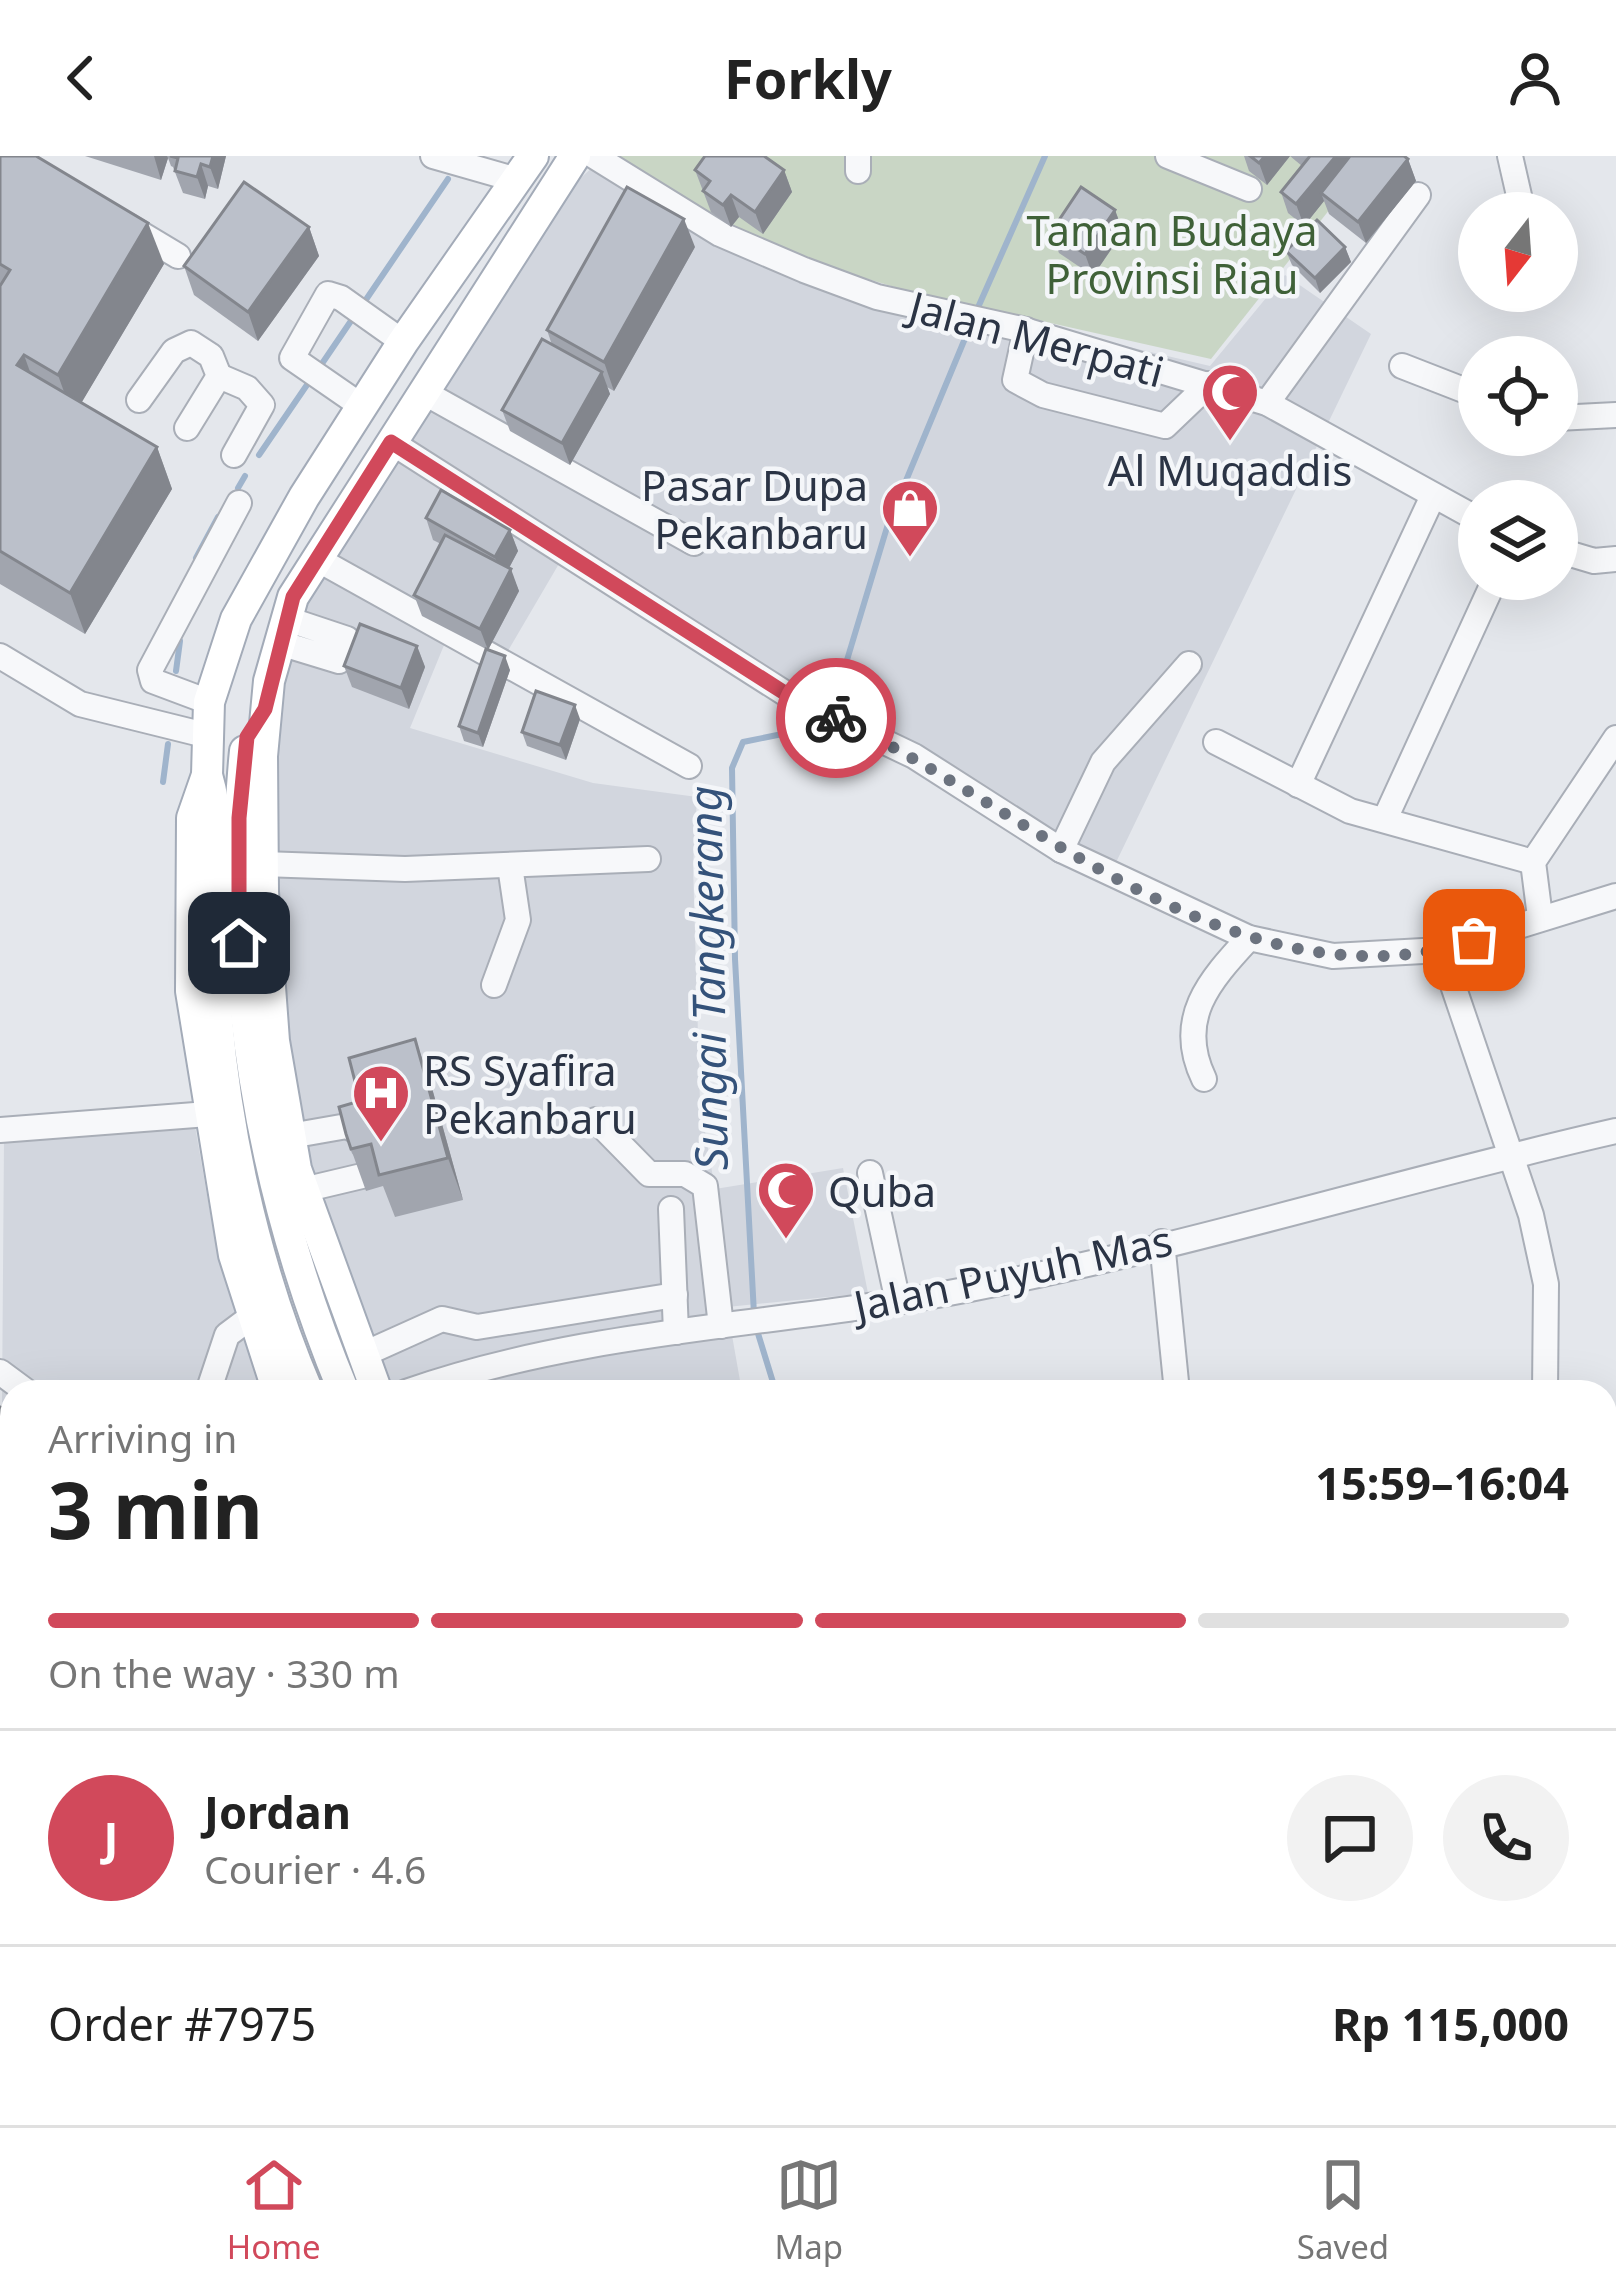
<!DOCTYPE html>
<html lang="en">
<head>
<meta charset="utf-8">
<style>
  :root { --surface:#fff; --page:#f2f2f2; --text:#222; --muted:#767676; --line:#e0e0e0; --accent:#d1495b }
  body { margin:0; font-family:"Noto Sans",sans-serif; background:var(--page); color:var(--text); height:100vh; display:flex; flex-direction:column; font-size:45px; white-space:nowrap }
  * { box-sizing:border-box; margin:0 }
  p { font-size:39px; color:var(--muted) }
  .icon { flex:none; width:66px; height:66px; fill:none; stroke:currentColor; stroke-width:2; stroke-linecap:round; stroke-linejoin:round }
  .map { position:relative; flex:1; overflow:hidden }
  .panel { position:absolute; left:0px; top:1224px; width:1617px; height:747px; display:flex; flex-direction:column; background:var(--surface); border-radius:36px 36px 0 0; box-shadow:0 12px 48px #0002 }
  .panel>* { flex:none }
  .needle { width:78px; rotate:197deg }
  .buttons { position:absolute; left:1458px; top:36px; display:grid; gap:24px }
  .buttons a { display:grid; place-items:center; width:120px; height:120px; border-radius:50%; background:var(--surface); box-shadow:0 12px 48px #0002; font-size:60px }
  .pin { position:absolute; display:grid; place-items:center; width:102px; height:102px; color:#fff; margin:-51px; border-radius:24px; box-shadow:0 6px 18px #0006 }
  .courier { position:absolute; display:grid; place-items:center; width:120px; height:120px; margin:-60px; border:9px solid #d1495b; border-radius:50%; background:#fff; color:#222; box-shadow:0 3px 15px #0007 }
  .headline em { font-style:normal; font-weight:700 }
  .headline div { display:flex; flex-direction:column-reverse }
  .headline { display:flex; align-items:center; justify-content:space-between; height:204px; padding:0 48px }
  h1 { font-size:78px; font-weight:700; line-height:90px }
  .bar { display:grid; grid-template-columns:repeat(4,1fr); gap:18px 12px; align-content:center; height:144px; padding:0 48px }
  .bar i { height:15px; border-radius:9px; background:var(--line) }
  .bar .selected { background:var(--accent) }
  .bar p { grid-column:span 4 }
  .line { display:flex; align-items:center; gap:30px; padding:0 48px; border-top:3px solid var(--line) }
  .line div { flex:1 }
  .round { display:grid; place-items:center; flex:none; width:126px; height:126px; border-radius:63px; background:var(--page) }
  header { display:flex; justify-content:space-between; align-items:center; height:156px; padding:0 48px; background:var(--surface); font-size:54px; font-weight:700 }
  .menu { display:flex; justify-content:space-around; align-items:center; height:168px; border-top:3px solid var(--line); background:var(--surface); font-size:33px; color:var(--muted) }
  .menu a { display:grid; justify-items:center; gap:6px }
  .menu .selected { color:var(--accent) }
  .map>svg:first-child { display:block }
  .built { fill:#d2d6de }
  .green { fill:#c9d6c5 }
  .lines { fill:none; stroke-linecap:round; stroke-linejoin:round }
  .stream { stroke:#9fb4cc; stroke-width:6 }
  .minor-casing { stroke:#a9aeb7; stroke-width:28 }
  .major-casing { stroke:#a3abb8; stroke-width:34 }
  .minor { stroke:#f7f8fa; stroke-width:24 }
  .major { stroke:#fff; stroke-width:30 }
  .wall { fill:#a1a5ae }
  .shaded-wall { fill:#83868d }
  .building { fill:#bbc0ca; stroke:#83868d; stroke-width:3 }
  .done { stroke:#6c737f; stroke-width:12; stroke-dasharray:0 21.6 }
  .route { stroke:#d1495b; stroke-width:15 }
  .labels { text-anchor:middle; dominant-baseline:central; stroke-width:9; stroke-linejoin:round; paint-order:stroke }
  .park-label { font-size:42px; fill:#3f6138; stroke:#f4f6f9 }
  .street-label { font-size:42px; fill:#2b3445; stroke:#f4f6f9 }
  .poi-label { font-size:42px; fill:#2b3445; stroke:#f4f6f9; text-anchor:start }
  .water-label { font-size:45px; font-style:italic; fill:#34527a; stroke:#f4f6f9 }
</style>
</head>
<body>
<header><svg class="icon" aria-label="back" viewBox="0 0 24 24"><path d="M15 5l-7 7 7 7"/></svg>Forkly<svg class="icon" aria-label="person" viewBox="0 0 24 24"><circle cx="12" cy="8" r="4"/><path d="M4 21q1-7 8-7t8 7"/></svg></header>
<div class="map">
<svg width="1616" height="1969" viewBox="0 0 1616 1969">
  <rect width="100%" height="100%" fill="#e4e7ec"/>
  <!-- built -->
  <g class="built">
    <path d="M603 2 773 97 907 139 1210 210 1285 119 1371 178 1108 723 560 406 502 505 449 477 410 572 593 627 697 641 693 710 700 946 715 1033 843 1012 868 1137 727 1151 742 1236H396L374 1194 308 1009 287 883 280 819 275 600 280 542 300 452 566 35Z"/>
    <path d="M195 970 218 1102 261 1236H12V1513L0 1509 4 985Z"/>
    <path d="M287 1959H682L678 1969H282Z"/>
  </g>
  <!-- green -->
  <path class="green" d="M615 0H1372L1211 203 908 135 774 95 612 6Z"/>
  <g class="lines">
    <!-- stream -->
    <g class="stream">
      <path d="M363 148 448 23"/>
      <path d="M976 156 1045 0"/>
      <path d="M319 212 355 159"/>
      <path d="M259 299 311 223"/>
      <path d="M238 332 245 320"/>
      <path d="M196 402 218 361"/>
      <path d="M176 515 180 485"/>
      <path d="M823 546 847 504 888 368 971 168"/>
      <path d="M163 626 168 588"/>
      <path d="M754 1158 735 803 732 612 743 586 797 575 817 557"/>
      <path d="M756 1171 776 1236"/>
      <path d="M299 1969 301 1959"/>
    </g>
    <defs>
      <g id="minor">
        <path d="M433 0 517 24"/>
        <path d="M594 0 720 78 804 114 877 141 1021 173 1267 247 1479 364"/>
        <path d="M1168 0 1249 33"/>
        <path d="M1510 0 1523 57"/>
        <path d="M858 15V0"/>
        <path d="M128 70 178 100"/>
        <path d="M1026 174 1015 224 1043 239 1165 270 1209 228"/>
        <path d="M1402 210 1479 240"/>
        <path d="M219 220 247 232 262 249 234 299"/>
        <path d="M425 237 694 387"/>
        <path d="M139 244 174 195 191 187 211 200 219 220 187 272"/>
        <path d="M1267 247 1418 39"/>
        <path d="M360 249 292 202 328 138 341 142 403 186"/>
        <path d="M1557 262 1616 259"/>
        <path d="M391 286 791 541 914 600 1061 694 1249 782 1333 800 1441 794 1616 740"/>
        <path d="M1557 394 1594 405 1616 403"/>
        <path d="M317 403 689 610"/>
        <path d="M280 487 339 505 347 483 287 463"/>
        <path d="M0 500 80 548 209 580"/>
        <path d="M209 546 153 525 150 514 239 347"/>
        <path d="M1216 586 1350 655 1533 706"/>
        <path d="M1298 629 1432 342"/>
        <path d="M1385 663 1495 423"/>
        <path d="M1061 694 1103 606 1189 508"/>
        <path d="M263 708 405 713 648 703"/>
        <path d="M1540 761 1533 706 1616 582"/>
        <path d="M1441 794 1531 1059 1546 1128 1545 1236"/>
        <path d="M494 829 518 764 510 710"/>
        <path d="M1204 923C1175 863 1209 825 1249 782"/>
        <path d="M596 964 649 1018H685L705 1030 721 1170"/>
        <path d="M0 974 208 958"/>
        <path d="M290 980 347 970 360 977 364 990"/>
        <path d="M870 1017 898 1146"/>
        <path d="M303 1034 362 1020"/>
        <path d="M671 1053 676 1176"/>
        <path d="M1162 1086 1177 1236"/>
        <path d="M362 1199 442 1163 477 1171 675 1139"/>
        <path d="M0 1216 27 1236"/>
        <path d="M208 1236 227 1179 251 1161"/>
        <path d="M406 1236C588 1172 781 1170 970 1133 1187 1091 1400 1024 1616 975"/>
        <path d="M1605 1440H1616"/>
        <path d="M0 1624 12 1585"/>
        <path d="M0 1766 12 1774"/>
        <path d="M2 1886 12 1891"/>
        <path d="M1605 1936 1616 1938"/>
        <path d="M1 1969 12 1957"/>
        <path d="M268 1969 272 1959"/>
        <path d="M1096 1969 1097 1959"/>
        <path d="M1311 1969 1312 1959"/>
        <path d="M1526 1969 1527 1959"/>
      </g>
      <g id="major">
        <path d="M245 595C223 815 259 1032 344 1236"/>
        <path d="M207 619C226 682 211 754 214 819 221 958 253 1108 308 1236"/>
        <path d="M278 1236 234 1099 191 835 192 662 207 619 209 546 236 463 304 341 403 186 533 0"/>
        <path d="M377 1236 296 1013 274 885 263 736 262 600 269 525 293 441 575 0"/>
        <path d="M0 1389 12 1393"/>
        <path d="M687 1969 690 1959"/>
        <path d="M714 1969 718 1959"/>
        <path d="M747 1969 751 1959"/>
        <path d="M776 1969 779 1959"/>
      </g>
    </defs>
    <!-- minor casing -->
    <use href="#minor" class="minor-casing"/>
    <!-- major casing -->
    <use href="#major" class="major-casing"/>
    <!-- minor -->
    <use href="#minor" class="minor"/>
    <!-- major -->
    <use href="#major" class="major"/>
  </g>
  <!-- wall -->
  <g class="wall">
    <path d="M0 0 164 108 81 247 157 291 172 333 85 478 0 428Z"/>
    <path d="M85 0H226L218 33 208 30 205 43 183 37 173 11 171 10 168 2 161 24Z"/>
    <path d="M1244 0H1404L1408 3 1416 25 1366 87 1329 58 1324 45 1304 70 1288 57 1281 36 1302 10 1290 0 1267 29 1249 15Z"/>
    <path d="M695 14H784L792 36 763 78 739 61 731 71 711 56Z"/>
    <path d="M1115 54 1123 76 1093 120 1059 97 1051 76Z"/>
    <path d="M309 71 319 100 258 185 194 139 184 110Z"/>
    <path d="M695 91 614 235 607 231 610 238 570 309 510 275 502 254 552 189 547 174Z"/>
    <path d="M1345 91 1351 106 1320 137 1292 109 1286 95Z"/>
    <path d="M426 362 510 374 518 395 509 412 519 435 488 494 510 514 483 591 464 585 459 570 486 493 422 460 414 439 441 388 433 384Z"/>
    <path d="M417 490 425 511 409 553 352 531 344 510Z"/>
    <path d="M580 563 566 604 527 590 522 576Z"/>
    <path d="M430 925 463 1044 395 1061 383 1030 366 1035 351 993Z"/>
    <path d="M0 1251 12 1255V1323L0 1319Z"/>
    <path d="M1387 1959H1516L1514 1969H1390Z"/>
  </g>
  <!-- shaded-wall -->
  <g class="shaded-wall">
    <path d="M154 0H167L168 2 161 24Z"/>
    <path d="M213 0H226L218 33 210 11Z"/>
    <path d="M1265 0H1290L1267 29 1259 7Z"/>
    <path d="M1336 0H1361L1321 37 1324 45 1304 70 1296 48Z"/>
    <path d="M1408 3 1416 25 1366 87 1358 66Z"/>
    <path d="M201 8 208 30 205 43 197 21Z"/>
    <path d="M784 14 792 36 763 78 755 56Z"/>
    <path d="M731 39 739 61 731 71 723 49Z"/>
    <path d="M1115 54 1123 76 1093 120 1085 98Z"/>
    <path d="M684 63 695 91 614 235 604 206Z"/>
    <path d="M148 67 164 108 73 261 58 219Z"/>
    <path d="M309 71 319 100 258 185 248 156Z"/>
    <path d="M1345 91 1351 106 1320 137 1315 122Z"/>
    <path d="M24 199 39 241 17 209Z"/>
    <path d="M602 216 610 238 570 309 562 287Z"/>
    <path d="M157 291 172 333 85 478 70 437Z"/>
    <path d="M510 374 518 395 503 423 495 401Z"/>
    <path d="M511 413 519 435 488 494 480 473Z"/>
    <path d="M417 490 425 511 409 553 401 532Z"/>
    <path d="M505 500 510 514 483 591 478 577Z"/>
    <path d="M575 549 580 563 566 604 560 589Z"/>
    <path d="M415 883 430 925 463 1044 448 1002Z"/>
    <path d="M396 1959H424L414 1969H386Z"/>
    <path d="M863 1959H868L871 1969H859Z"/>
    <path d="M1505 1959H1516L1514 1969H1504Z"/>
  </g>
  <!-- building -->
  <g class="building">
    <path d="M0 0H36L148 67 58 219 24 199 17 209 157 291 70 437 0 395V130L10 114 0 108Z"/>
    <path d="M170 0H213L210 11 201 8 197 21 175 15 178 2Z"/>
    <path d="M705 0H764L784 14 755 56 731 39 723 49 703 35 710 25 695 14Z"/>
    <path d="M1250 0H1265L1259 7Z"/>
    <path d="M1310 0H1336L1296 48 1281 36Z"/>
    <path d="M1350 0H1404L1408 3 1358 66 1321 37Z"/>
    <path d="M244 26 309 71 248 156 184 110Z"/>
    <path d="M627 31 684 63 604 206 547 174Z"/>
    <path d="M1081 31 1115 54 1085 98 1051 76Z"/>
    <path d="M1317 64 1345 91 1315 122 1286 95Z"/>
    <path d="M542 183 602 216 562 287 502 254Z"/>
    <path d="M441 334 510 374 495 401 426 362Z"/>
    <path d="M445 379 511 413 480 473 414 439Z"/>
    <path d="M360 468 417 490 401 532 344 510Z"/>
    <path d="M486 493 505 500 478 577 459 570Z"/>
    <path d="M536 535 575 549 560 589 522 576Z"/>
    <path d="M415 883 448 1002 379 1019 371 988 351 993 346 978 339 951 360 945 349 902Z"/>
    <path d="M0 1251 12 1255V1310L0 1306Z"/>
    <path d="M344 1959H396L386 1969H335Z"/>
    <path d="M601 1959 611 1969H591Z"/>
    <path d="M814 1959H863L859 1969H811Z"/>
    <path d="M1455 1959H1505L1503 1967Z"/>
  </g>
  <g class="lines">
    <!-- done -->
    <path class="done" d="M836 562C1032 654 1242 859 1474 784"/>
    <!-- route -->
    <path class="route" d="M239 787V662L247 581 265 553 293 441 391 286 791 541 836 562"/>
  </g>
  <!-- icons -->
  <defs>
    <symbol id="mosque-pin" viewBox="-11 -11 22 30"><path d="M0 17L-7.5 6A9.5 9.5 0 1 1 7.5 6Z" fill="#d1495b" stroke="#f4f6f9"/><path d="M3.5-4.9A6 6 0 1 0 3.5 4.9A5 5 0 1 1 3.5-4.9Z" fill="#fff"/></symbol>
    <symbol id="shop-pin" viewBox="-11 -11 22 30"><path d="M0 17L-7.5 6A9.5 9.5 0 1 1 7.5 6Z" fill="#d1495b" stroke="#f4f6f9"/><path d="M-5-2.5h2.3a2.7 3.5 0 0 1 5.4 0H5L5.5 6h-11ZM-1.5-2.5h3a1.5 2.3 0 0 0-3 0Z" fill="#fff"/></symbol>
    <symbol id="hospital-pin" viewBox="-11 -11 22 30"><path d="M0 17L-7.5 6A9.5 9.5 0 1 1 7.5 6Z" fill="#d1495b" stroke="#f4f6f9"/><path d="M-5-5h3v3.5h4V-5h3V5h-3V1.5h-4V5h-3Z" fill="#fff"/></symbol>
  </defs>
  <g fill-rule="evenodd">
    <use href="#mosque-pin" x="1197" y="203" width="66" height="90"/>
    <use href="#shop-pin" x="877" y="319" width="66" height="90"/>
    <use href="#hospital-pin" x="348" y="904" width="66" height="90"/>
    <use href="#mosque-pin" x="753" y="1001" width="66" height="90"/>
  </g>
  <g class="labels">
    <!-- park labels -->
    <g class="park-label">
      <text x="1172" y="73">Taman Budaya<tspan x="1172" dy="48">Provinsi Riau</tspan></text>
    </g>
    <!-- street labels -->
    <g class="street-label">
      <text transform="translate(1037 182) rotate(15)">Jalan Merpati</text>
      <text transform="translate(1013 1116) rotate(-12)">Jalan Puyuh Mas</text>
    </g>
    <!-- poi labels -->
    <g class="poi-label">
      <text x="1230" y="313" text-anchor="middle">Al Muqaddis</text>
      <text x="868" y="328" text-anchor="end">Pasar Dupa<tspan x="868" dy="48">Pekanbaru</tspan></text>
      <text x="423" y="913">RS Syafira<tspan x="423" dy="48">Pekanbaru</tspan></text>
      <text x="828" y="1034">Quba</text>
    </g>
    <!-- water labels -->
    <g class="water-label">
      <text transform="translate(707 822) rotate(-91)">Sungai Tangkerang</text>
    </g>
  </g>
</svg>
<div class="buttons">
<a><svg class="needle" viewBox="-14 -14 28 28"><path d="M0-13l5 13h-10z" fill="#e53935"/><path d="M0 13l5-13h-10z" fill="#767676"/></svg></a>
<a><svg class="icon" aria-label="locate" viewBox="0 0 24 24"><circle cx="12" cy="12" r="6"/><path d="M12 2v4M12 18v4M2 12h4M18 12h4"/></svg></a>
<a><svg class="icon" aria-label="layers" viewBox="0 0 24 24"><path d="M12 4l9 5-9 5-9-5zM3 14l9 5 9-5"/></svg></a>
</div>
<div class="pin" style="left:1474px;top:784px;background:#ea580c"><svg class="icon" aria-label="bag" viewBox="0 0 24 24"><path d="M5 8h14l-1 12H6zM9 8a3 3 0 0 1 6 0"/></svg></div>
<div class="pin" style="left:239px;top:787px;background:#1f2937"><svg class="icon" aria-label="home" viewBox="0 0 24 24"><path d="M3 11l9-7 9 7M6 9v11h12V9"/></svg></div>
<div class="courier" style="left:836px;top:562px"><svg class="icon" aria-label="bike" viewBox="0 0 24 24"><circle cx="6" cy="16" r="4"/><circle cx="18" cy="16" r="4"/><path d="M6 16l4-8h5l3 8M10 8l3 8H6M13 5h3"/></svg></div>
<section class="panel">
<div class="headline"><div><h1>3 min</h1><p>Arriving in</p></div><em>15:59–16:04</em></div>
<div class="bar"><i class="selected"></i><i class="selected"></i><i class="selected"></i><i></i><p>On the way · 330 m</p></div>
<div class="line" style="height:216px"><b class="round" style="background:var(--accent);color:#fff">J</b><div><b>Jordan</b><p>Courier · 4.6</p></div><a class="round"><svg class="icon" aria-label="chat" viewBox="0 0 24 24"><path d="M4 5h16v11H9l-5 4z"/></svg></a><a class="round"><svg class="icon" aria-label="phone" viewBox="0 0 24 24"><path d="M5 4h4l2 5-3 2q2 4 5 5l2-3 5 2v4C11 20 4 13 5 4z"/></svg></a></div>
<div class="line" style="height:156px"><div>Order #7975</div><b>Rp 115,000</b></div>
</section>
</div>
<nav class="menu">
<a class="selected"><svg class="icon" aria-label="home" viewBox="0 0 24 24"><path d="M3 11l9-7 9 7M6 9v11h12V9"/></svg>Home</a>
<a><svg class="icon" aria-label="map" viewBox="0 0 24 24"><path d="M3 6l6-2 6 2 6-2v14l-6 2-6-2-6 2zM9 4v14M15 6v14"/></svg>Map</a>
<a><svg class="icon" aria-label="saved" viewBox="0 0 24 24"><path d="M7 4h10v16l-5-4-5 4z"/></svg>Saved</a>
</nav>
</body>
</html>
